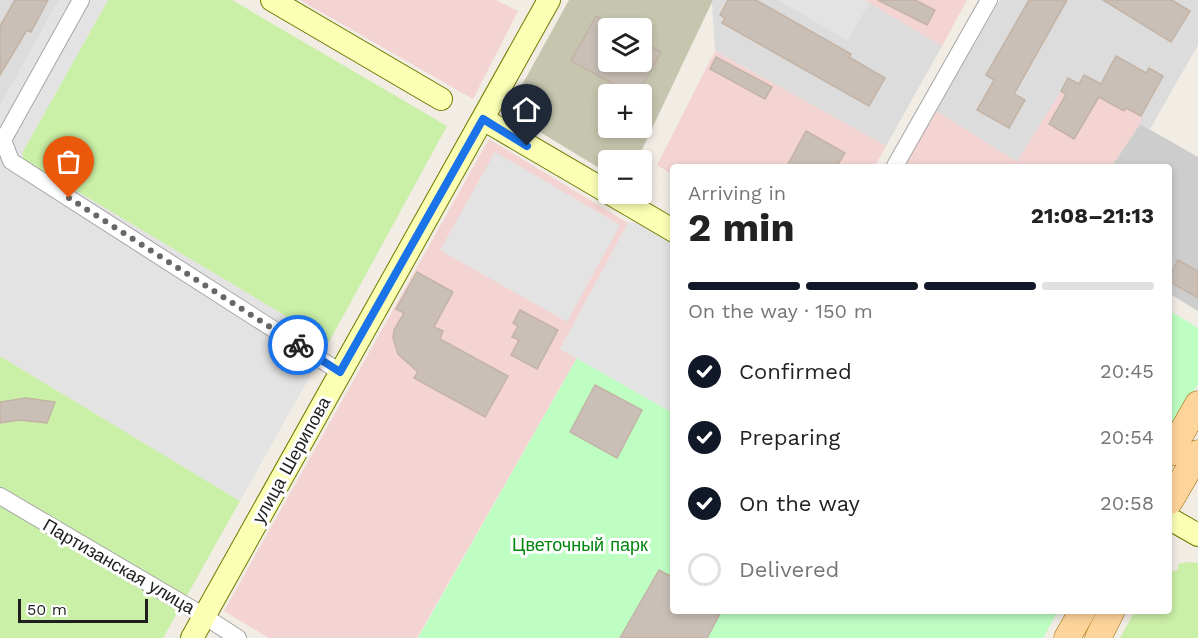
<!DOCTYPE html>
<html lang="en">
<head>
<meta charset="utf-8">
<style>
  :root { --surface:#fff; --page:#f2f2f2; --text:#222; --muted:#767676; --line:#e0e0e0; --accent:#111827 }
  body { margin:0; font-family:"Work Sans",sans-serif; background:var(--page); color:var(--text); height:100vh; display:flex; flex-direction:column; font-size:22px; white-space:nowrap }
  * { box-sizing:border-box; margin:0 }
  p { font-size:20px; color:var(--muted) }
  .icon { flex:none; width:33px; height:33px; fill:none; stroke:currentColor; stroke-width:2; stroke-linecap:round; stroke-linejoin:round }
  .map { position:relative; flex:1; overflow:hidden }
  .side { position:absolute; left:670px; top:164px; width:502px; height:450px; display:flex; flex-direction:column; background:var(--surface); border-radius:6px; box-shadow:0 3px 9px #0003 }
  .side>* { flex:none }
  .controls { position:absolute; left:598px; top:18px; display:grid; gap:12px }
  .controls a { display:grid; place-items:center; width:54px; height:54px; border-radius:6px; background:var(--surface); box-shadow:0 3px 9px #0003; font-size:30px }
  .scale { position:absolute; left:18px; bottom:15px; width:130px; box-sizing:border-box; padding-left:6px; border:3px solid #1f1f1f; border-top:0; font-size:16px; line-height:21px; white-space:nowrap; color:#1f1f1f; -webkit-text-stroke:4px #fff; paint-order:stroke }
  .pin { position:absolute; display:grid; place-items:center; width:51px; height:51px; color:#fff; margin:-62px -26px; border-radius:50% 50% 50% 0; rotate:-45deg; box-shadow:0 0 6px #0007 }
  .pin .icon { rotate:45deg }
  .courier { position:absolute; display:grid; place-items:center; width:60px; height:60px; margin:-30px; border:4px solid #1a73e8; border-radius:50%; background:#fff; color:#222; box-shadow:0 2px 8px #0007 }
  .summary em { font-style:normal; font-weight:700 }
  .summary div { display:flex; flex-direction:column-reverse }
  .summary { display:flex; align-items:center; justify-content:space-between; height:102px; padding:0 18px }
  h1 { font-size:39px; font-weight:700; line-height:45px }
  .bar { display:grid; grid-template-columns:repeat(4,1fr); gap:9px 6px; align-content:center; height:72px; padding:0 18px }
  .bar i { height:8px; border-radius:4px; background:var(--line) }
  .bar .on { background:var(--accent) }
  .bar p { grid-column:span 4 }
  ol { padding:0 18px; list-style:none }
  li { display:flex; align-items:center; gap:18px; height:66px }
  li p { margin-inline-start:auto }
  li .icon { padding:6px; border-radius:50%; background:var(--accent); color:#fff; stroke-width:4 }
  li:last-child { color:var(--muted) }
  li i { width:33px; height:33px; border:3px solid var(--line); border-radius:50% }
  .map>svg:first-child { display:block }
  .residential { fill:#dddcdc }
  .commercial { fill:#f3d4d2 }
  .religious { fill:#cdcdcd }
  .construction { fill:#c6c6af; fill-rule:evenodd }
  .grass { fill:#caefa6 }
  .park { fill:#befec3 }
  .parking { fill:#e3e3e3 }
  .building { fill:#c9bfb7; stroke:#c3b3a5; stroke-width:1.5 }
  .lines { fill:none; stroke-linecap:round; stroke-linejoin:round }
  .street-casing { stroke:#a6a6a6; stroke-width:18 }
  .secondary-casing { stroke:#6e7c00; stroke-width:24 }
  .primary-casing { stroke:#9a6700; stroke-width:27 }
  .street { stroke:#fff; stroke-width:16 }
  .secondary { stroke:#fbffb4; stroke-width:22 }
  .primary { stroke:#ffd49b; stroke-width:26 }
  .done { stroke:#686764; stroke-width:6; stroke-dasharray:0 10.8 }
  .route { stroke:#1a73e8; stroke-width:8 }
  .labels { text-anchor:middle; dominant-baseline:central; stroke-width:6; stroke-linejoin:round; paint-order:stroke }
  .street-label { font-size:18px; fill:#1f1f1f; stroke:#fff }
  .park-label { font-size:18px; fill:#02870e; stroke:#fff }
</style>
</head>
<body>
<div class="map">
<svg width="1198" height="638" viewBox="0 0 1198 638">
  <rect width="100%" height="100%" fill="#f1ece4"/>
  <!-- residential -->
  <g class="residential">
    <path d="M0 0H59L0 106Z"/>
    <path d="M713 0H865L942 46 886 146 715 51 712 3Z"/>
    <path d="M1000 0H1198V45L1150 129 1140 124 1141 116 1126 108 1017 162 936 111Z"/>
  </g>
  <!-- commercial -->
  <g class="commercial">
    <path d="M300 0H496L518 11 473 99Z"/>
    <path d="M865 0H967L942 46Z"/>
    <path d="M715 51 886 146 875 166H674L673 175 657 165Z"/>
    <path d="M1086 89 1141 116 1140 124 1112 166H905L936 111 1017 162 1061 91 1079 101Z"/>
    <path d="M489 139 628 223 560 349 577 358 417 638H269L224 611Z"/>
  </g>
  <!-- religious -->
  <path class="religious" d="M1140 124 1198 157V311L1170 294V166H1112Z"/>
  <!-- construction -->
  <path class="construction" d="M569 0H713L637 160H609V174L507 112ZM609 28H642V62H609ZM609 94H642V128H609Z"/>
  <!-- grass -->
  <g class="grass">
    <path d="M108 0H232L447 126 329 342 23 159 22 153Z"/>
    <path d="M0 356 240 501 163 638H0Z"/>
    <path d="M1189 562 1198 563V638H1120L1135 611 1170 610V569L1174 572 1178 569V564Z"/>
  </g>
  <!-- park -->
  <g class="park">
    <path d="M1170 311 1198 328V384L1170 432Z"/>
    <path d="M577 358 673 413 674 610 1058 611 1043 638H418Z"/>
  </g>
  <!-- parking -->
  <g class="parking">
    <path d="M59 0H108L22 153 23 159 329 342 240 501 0 356V106Z"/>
    <path d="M778 0H865L869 3 848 41Z"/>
    <path d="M495 152 620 225 567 322 440 250Z"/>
    <path d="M639 221 673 241V413L560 349 628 223Z"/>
  </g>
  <!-- building -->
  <g class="building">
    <path d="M15 0H48L31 32 27 30 0 75V26Z"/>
    <path d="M728 0H756L851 54 849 57 885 78 869 106 722 23 725 18 720 15Z"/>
    <path d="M878 0H915L935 10 927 25Z"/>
    <path d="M1029 0H1067L1014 94 1025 100 1009 128 977 110 994 80 986 75Z"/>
    <path d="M1103 0H1172L1190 11 1171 42Z"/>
    <path d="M596 16 609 23V62H642V41L661 52 638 94H632L571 61Z"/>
    <path d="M1116 56 1146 73 1149 68 1163 76 1141 116 1126 108 1124 111 1099 97 1074 139 1049 124 1066 94 1061 91 1068 78 1079 84 1084 75 1101 84Z"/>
    <path d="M716 57 772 87 765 99 710 69Z"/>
    <path d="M806 131 845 153 837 166H787Z"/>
    <path d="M1178 260 1198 271V298L1170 282V275Z"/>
    <path d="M417 272 453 292 434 327 443 331 440 339 508 376 485 417 414 378 418 372 398 354 393 338 394 330 404 313 396 309Z"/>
    <path d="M520 310 558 330 537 369 511 355 519 340 512 337 518 326 513 323Z"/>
    <path d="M595 385 642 410 617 458 570 432Z"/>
    <path d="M26 398 55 402 47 423 19 420 0 423V402Z"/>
    <path d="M659 570 674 578V610H722L707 638H620Z"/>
  </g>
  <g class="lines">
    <defs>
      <g id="street">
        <path d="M81 0 3 140 11 161 340 372"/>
        <path d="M895 166 989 0"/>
        <path d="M0 496 204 616 238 638"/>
      </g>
      <g id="secondary">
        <path d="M272 0 441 99"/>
        <path d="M483 119 674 231"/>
        <path d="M1170 519 1198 535"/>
        <path d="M192 638 549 0"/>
      </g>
      <g id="primary">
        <path d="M1170 453 1198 404"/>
        <path d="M1170 501 1198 453"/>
        <path d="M1067 638 1083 610"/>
        <path d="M1098 638 1112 610"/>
      </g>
    </defs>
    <!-- street casing -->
    <use href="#street" class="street-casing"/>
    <!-- secondary casing -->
    <use href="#secondary" class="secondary-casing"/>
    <!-- primary casing -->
    <use href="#primary" class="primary-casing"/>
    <!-- street -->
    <use href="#street" class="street"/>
    <!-- secondary -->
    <use href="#secondary" class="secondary"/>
    <!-- primary -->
    <use href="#primary" class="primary"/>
  </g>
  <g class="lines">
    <!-- done -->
    <path class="done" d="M69 198 298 345"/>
    <!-- route -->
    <path class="route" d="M298 345 340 372 483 119 527 146"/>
  </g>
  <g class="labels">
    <!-- street labels -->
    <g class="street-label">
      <text transform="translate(291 460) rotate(-61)">улица Шерипова</text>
      <text transform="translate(119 566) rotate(30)">Партизанская улица</text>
    </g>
    <!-- park labels -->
    <g class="park-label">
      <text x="580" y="544">Цветочный парк</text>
    </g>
  </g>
</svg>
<div class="controls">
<a><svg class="icon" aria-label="layers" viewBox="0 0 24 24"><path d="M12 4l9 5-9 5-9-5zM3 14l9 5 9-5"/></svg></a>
<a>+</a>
<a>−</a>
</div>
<div class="scale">50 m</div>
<div class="pin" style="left:69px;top:198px;background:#ea580c"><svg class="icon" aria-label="bag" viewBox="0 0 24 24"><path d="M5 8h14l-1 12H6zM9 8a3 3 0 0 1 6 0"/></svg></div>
<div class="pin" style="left:527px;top:146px;background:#1f2937"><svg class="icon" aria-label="home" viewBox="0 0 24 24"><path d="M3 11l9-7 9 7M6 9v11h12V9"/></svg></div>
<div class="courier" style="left:298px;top:345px"><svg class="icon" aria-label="bike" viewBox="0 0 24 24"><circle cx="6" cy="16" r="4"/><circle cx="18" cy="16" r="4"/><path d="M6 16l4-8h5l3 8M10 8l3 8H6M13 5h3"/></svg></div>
<section class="side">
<div class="summary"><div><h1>2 min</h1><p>Arriving in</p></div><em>21:08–21:13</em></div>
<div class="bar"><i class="on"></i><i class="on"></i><i class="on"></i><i></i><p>On the way · 150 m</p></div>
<ol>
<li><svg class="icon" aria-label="check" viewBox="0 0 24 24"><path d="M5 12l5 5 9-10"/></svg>Confirmed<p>20:45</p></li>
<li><svg class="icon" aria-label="check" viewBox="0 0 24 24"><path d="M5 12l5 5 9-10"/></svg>Preparing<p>20:54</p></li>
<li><svg class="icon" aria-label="check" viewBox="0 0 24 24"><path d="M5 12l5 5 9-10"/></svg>On the way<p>20:58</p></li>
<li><i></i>Delivered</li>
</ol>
</section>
</div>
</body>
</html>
